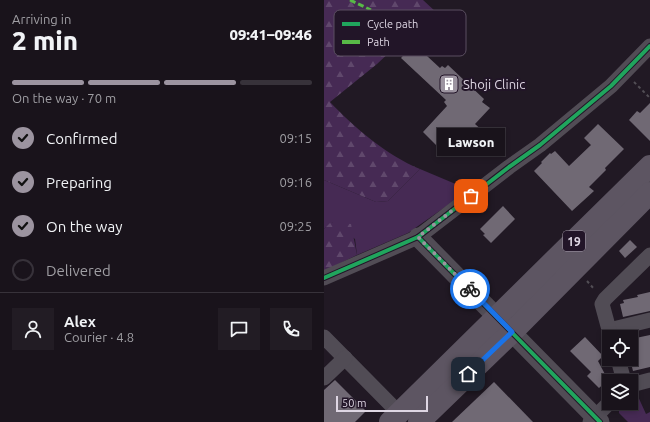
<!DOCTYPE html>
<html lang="en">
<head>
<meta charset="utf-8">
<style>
  :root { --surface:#19131b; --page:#221c24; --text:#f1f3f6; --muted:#9f9ea3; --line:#37323a; --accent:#9c94a0 }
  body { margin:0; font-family:Ubuntu,sans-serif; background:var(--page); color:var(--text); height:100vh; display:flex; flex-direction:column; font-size:15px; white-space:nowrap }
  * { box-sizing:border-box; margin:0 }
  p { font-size:13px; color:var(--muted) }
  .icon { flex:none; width:22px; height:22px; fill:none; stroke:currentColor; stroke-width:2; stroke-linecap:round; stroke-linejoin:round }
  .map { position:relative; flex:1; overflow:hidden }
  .sheet { display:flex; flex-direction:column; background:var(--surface); width:324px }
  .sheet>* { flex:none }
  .controls { position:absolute; left:278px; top:330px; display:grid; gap:8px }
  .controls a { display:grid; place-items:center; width:36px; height:36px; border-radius:0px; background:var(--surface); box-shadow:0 2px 6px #0003,0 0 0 1px var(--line); font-size:20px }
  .scale { position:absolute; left:12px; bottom:10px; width:92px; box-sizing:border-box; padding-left:4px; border:2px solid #ded6e3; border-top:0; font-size:11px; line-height:14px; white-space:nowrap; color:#ded6e3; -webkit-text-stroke:3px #221528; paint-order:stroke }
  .pin { position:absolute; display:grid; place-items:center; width:34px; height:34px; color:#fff; margin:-17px; border-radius:8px; box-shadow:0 2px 6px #0006 }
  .courier { position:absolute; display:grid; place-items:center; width:40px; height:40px; margin:-20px; border:3px solid #1a73e8; border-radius:50%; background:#fff; color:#222; box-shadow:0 1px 5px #0007 }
  .bubble { position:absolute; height:28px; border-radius:0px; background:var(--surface); box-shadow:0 2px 6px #0003,0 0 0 1px var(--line); font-size:13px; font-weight:800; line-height:28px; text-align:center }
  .overview em { font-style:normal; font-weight:800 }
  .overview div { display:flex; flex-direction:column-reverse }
  .overview { display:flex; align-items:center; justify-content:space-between; height:68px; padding:0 12px }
  h1 { font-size:26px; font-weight:800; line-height:30px }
  .bar { display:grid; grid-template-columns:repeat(4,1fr); gap:6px 4px; align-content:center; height:48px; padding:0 12px }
  .bar i { height:5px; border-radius:3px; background:var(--line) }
  .bar .current { background:var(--accent) }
  .bar p { grid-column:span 4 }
  .line { display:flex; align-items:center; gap:10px; padding:0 12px; border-top:1px solid var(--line) }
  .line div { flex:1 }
  .round { display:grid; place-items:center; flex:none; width:42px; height:42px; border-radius:0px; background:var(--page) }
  ol { padding:0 12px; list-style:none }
  li { display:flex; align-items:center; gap:12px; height:44px }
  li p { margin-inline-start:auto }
  li .icon { padding:4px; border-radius:50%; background:var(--accent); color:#111; stroke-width:4 }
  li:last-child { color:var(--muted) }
  li i { width:22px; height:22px; border:2px solid var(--line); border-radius:50% }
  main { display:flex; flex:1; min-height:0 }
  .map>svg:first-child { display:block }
  .green { fill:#462a54 }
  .forest { fill:url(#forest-firs) }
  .building { fill:#706974 }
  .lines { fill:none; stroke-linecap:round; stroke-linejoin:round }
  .path { stroke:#524e55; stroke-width:2; stroke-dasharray:3 3; stroke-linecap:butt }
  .minor { stroke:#514c55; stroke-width:15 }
  .tertiary { stroke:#514c55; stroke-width:19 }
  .primary { stroke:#5d5562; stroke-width:22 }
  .quiet { stroke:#58b947; stroke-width:3; stroke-dasharray:6 3; stroke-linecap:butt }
  .cycleway-casing { stroke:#221528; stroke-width:6 }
  .cycleway { stroke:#20a55d; stroke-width:4 }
  .done { stroke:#9c94a0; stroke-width:4; stroke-dasharray:0 7.2 }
  .route { stroke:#1a73e8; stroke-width:5 }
  .labels { text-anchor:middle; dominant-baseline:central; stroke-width:4; stroke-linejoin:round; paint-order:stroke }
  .shield { fill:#221528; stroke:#a69cab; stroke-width:1 }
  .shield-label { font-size:12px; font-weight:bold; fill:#ded6e3 }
  .poi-label { font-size:13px; fill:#ded6e3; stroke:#221528; text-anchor:start }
  .key { fill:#221528; stroke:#5a4f60; stroke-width:1 }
  .key-label { font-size:11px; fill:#ded6e3 }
</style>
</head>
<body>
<main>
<section class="sheet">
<div class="overview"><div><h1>2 min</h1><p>Arriving in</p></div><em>09:41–09:46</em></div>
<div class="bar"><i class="current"></i><i class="current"></i><i class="current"></i><i></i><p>On the way · 70 m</p></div>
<ol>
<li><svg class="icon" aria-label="check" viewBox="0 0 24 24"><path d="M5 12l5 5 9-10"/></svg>Confirmed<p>09:15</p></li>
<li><svg class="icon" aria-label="check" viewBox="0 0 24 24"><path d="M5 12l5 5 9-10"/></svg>Preparing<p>09:16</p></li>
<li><svg class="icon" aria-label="check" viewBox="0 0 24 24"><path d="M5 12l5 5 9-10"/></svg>On the way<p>09:25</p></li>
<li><i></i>Delivered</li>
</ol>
<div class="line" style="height:72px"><a class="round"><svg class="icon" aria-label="person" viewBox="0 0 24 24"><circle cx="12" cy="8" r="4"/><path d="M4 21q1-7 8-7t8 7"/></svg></a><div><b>Alex</b><p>Courier · 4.8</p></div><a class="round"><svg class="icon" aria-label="chat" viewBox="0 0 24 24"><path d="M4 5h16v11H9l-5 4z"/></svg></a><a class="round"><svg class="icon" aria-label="phone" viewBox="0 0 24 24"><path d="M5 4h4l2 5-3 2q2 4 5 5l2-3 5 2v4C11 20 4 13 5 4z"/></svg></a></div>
</section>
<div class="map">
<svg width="326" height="422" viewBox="0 0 326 422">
  <defs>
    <pattern id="forest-firs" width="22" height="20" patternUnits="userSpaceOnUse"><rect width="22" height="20" fill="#462a54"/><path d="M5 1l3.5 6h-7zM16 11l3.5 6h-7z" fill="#60486c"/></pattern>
  </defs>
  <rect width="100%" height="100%" fill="#211924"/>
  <!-- green -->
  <g class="green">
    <path d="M96 169 134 185 144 191 84 233 33 255 31 239 8 222 0 229V180L52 202 64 201Z"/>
    <path d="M312 392 322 414 326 412V422H304L295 413V408L300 403H307V397Z"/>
  </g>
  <!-- forest -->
  <g class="forest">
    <path d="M0 0H99L113 13 86 33 53 64 6 102C31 128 62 155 96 169L64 201 52 202 0 180Z"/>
    <path d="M7 222 27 224 33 255 0 271V229Z"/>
  </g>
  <!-- building -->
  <g class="building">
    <path d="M90 44 116 68 118 66 121 68 124 65 160 99 158 102 166 108 151 124 160 132 150 142 138 131 126 144 122 140 115 148 99 132 123 106 120 102 122 100 77 58Z"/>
    <path d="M326 103V141L305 120 313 111 316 113Z"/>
    <path d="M274 124 300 149 281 168 282 170 265 187 270 191 248 211 210 171 218 163 217 162 226 153 227 154 231 151 245 166 267 145 260 138Z"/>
    <path d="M179 206 191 219 167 243 159 235 161 234 156 229Z"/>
    <path d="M306 240 313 247 301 258 295 251Z"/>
    <path d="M326 292V311L299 317 296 304 300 303 299 300 314 297 313 295Z"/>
    <path d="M326 335V367L309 371 307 363V339Z"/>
    <path d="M261 337 279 356 274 361 284 380 275 388 263 376 267 372 246 351Z"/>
    <path d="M11 380 42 411 31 422H0V390Z"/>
    <path d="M170 382 209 422H128Z"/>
  </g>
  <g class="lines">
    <!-- path -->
    <g class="path">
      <path d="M310 82 326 98"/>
      <path d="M263 281 271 290"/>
    </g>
    <!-- minor -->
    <g class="minor">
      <path d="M0 278 94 237 185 167 216 145 287 86 326 46"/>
      <path d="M285 330 326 320"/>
      <path d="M0 337 75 413"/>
      <path d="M287 337 278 304 281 299 326 255"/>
      <path d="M294 359 300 381"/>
      <path d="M0 378 21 358"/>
      <path d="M307 385 326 380"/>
      <path d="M266 422 285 403"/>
    </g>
    <!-- tertiary -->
    <path class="tertiary" d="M94 237 276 422"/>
    <!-- primary -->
    <g class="primary">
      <path d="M66 422 326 166"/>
      <path d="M95 422 188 332 326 193"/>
    </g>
    <!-- quiet -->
    <path class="quiet" d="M26 0 47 10"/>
    <defs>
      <g id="cycleway">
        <path d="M94 237 276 422"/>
        <path d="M0 278 94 237 185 167 216 145 287 86 326 46"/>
      </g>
    </defs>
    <!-- cycleway casing -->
    <use href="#cycleway" class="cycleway-casing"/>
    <!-- cycleway -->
    <use href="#cycleway" class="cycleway"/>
  </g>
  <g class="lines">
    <!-- done -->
    <path class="done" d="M146 289 94 237 147 196"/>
    <!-- route -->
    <path class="route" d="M144 374 188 332 146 289"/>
  </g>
  <!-- icons -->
  <defs>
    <symbol id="building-square" viewBox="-11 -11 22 22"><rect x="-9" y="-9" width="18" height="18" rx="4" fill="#9c94a0" stroke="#221528"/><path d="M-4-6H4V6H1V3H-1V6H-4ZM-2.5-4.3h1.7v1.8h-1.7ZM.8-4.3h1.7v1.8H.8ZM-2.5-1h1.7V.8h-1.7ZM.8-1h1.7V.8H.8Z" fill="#fff"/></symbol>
  </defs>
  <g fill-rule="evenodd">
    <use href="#building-square" x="114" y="73" width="22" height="22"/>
  </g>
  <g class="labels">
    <!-- shield labels -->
    <rect class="shield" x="239" y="231" width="22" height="20" rx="3"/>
    <g class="shield-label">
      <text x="250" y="241">19</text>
    </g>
    <!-- poi labels -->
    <g class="poi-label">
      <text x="139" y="84">Shoji Clinic</text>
    </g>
  </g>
  <!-- legend -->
  <rect x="10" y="10" width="132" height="46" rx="6" class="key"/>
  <rect x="18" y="22" width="18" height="4" fill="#20a55d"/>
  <rect x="18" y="40" width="18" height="4" fill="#58b947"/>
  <g class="key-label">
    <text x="43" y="28">Cycle path</text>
    <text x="43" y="46">Path</text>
  </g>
</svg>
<div class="controls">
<a><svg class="icon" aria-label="locate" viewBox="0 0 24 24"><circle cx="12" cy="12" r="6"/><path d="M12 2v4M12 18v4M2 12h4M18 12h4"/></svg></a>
<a><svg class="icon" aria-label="layers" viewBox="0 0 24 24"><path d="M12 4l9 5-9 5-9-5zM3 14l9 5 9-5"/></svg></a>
</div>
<div class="scale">50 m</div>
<div class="pin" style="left:147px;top:196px;background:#ea580c"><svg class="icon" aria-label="bag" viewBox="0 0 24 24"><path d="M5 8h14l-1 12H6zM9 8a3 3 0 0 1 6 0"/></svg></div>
<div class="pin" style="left:144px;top:374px;background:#1f2937"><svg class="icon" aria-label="home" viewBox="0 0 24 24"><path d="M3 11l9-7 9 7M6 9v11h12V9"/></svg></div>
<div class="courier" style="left:146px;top:289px"><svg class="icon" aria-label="bike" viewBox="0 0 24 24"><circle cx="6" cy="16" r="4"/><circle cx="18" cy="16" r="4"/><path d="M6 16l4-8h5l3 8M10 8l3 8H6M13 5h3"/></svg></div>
<div class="bubble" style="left:113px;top:128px;width:68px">Lawson</div>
</div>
</main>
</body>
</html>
